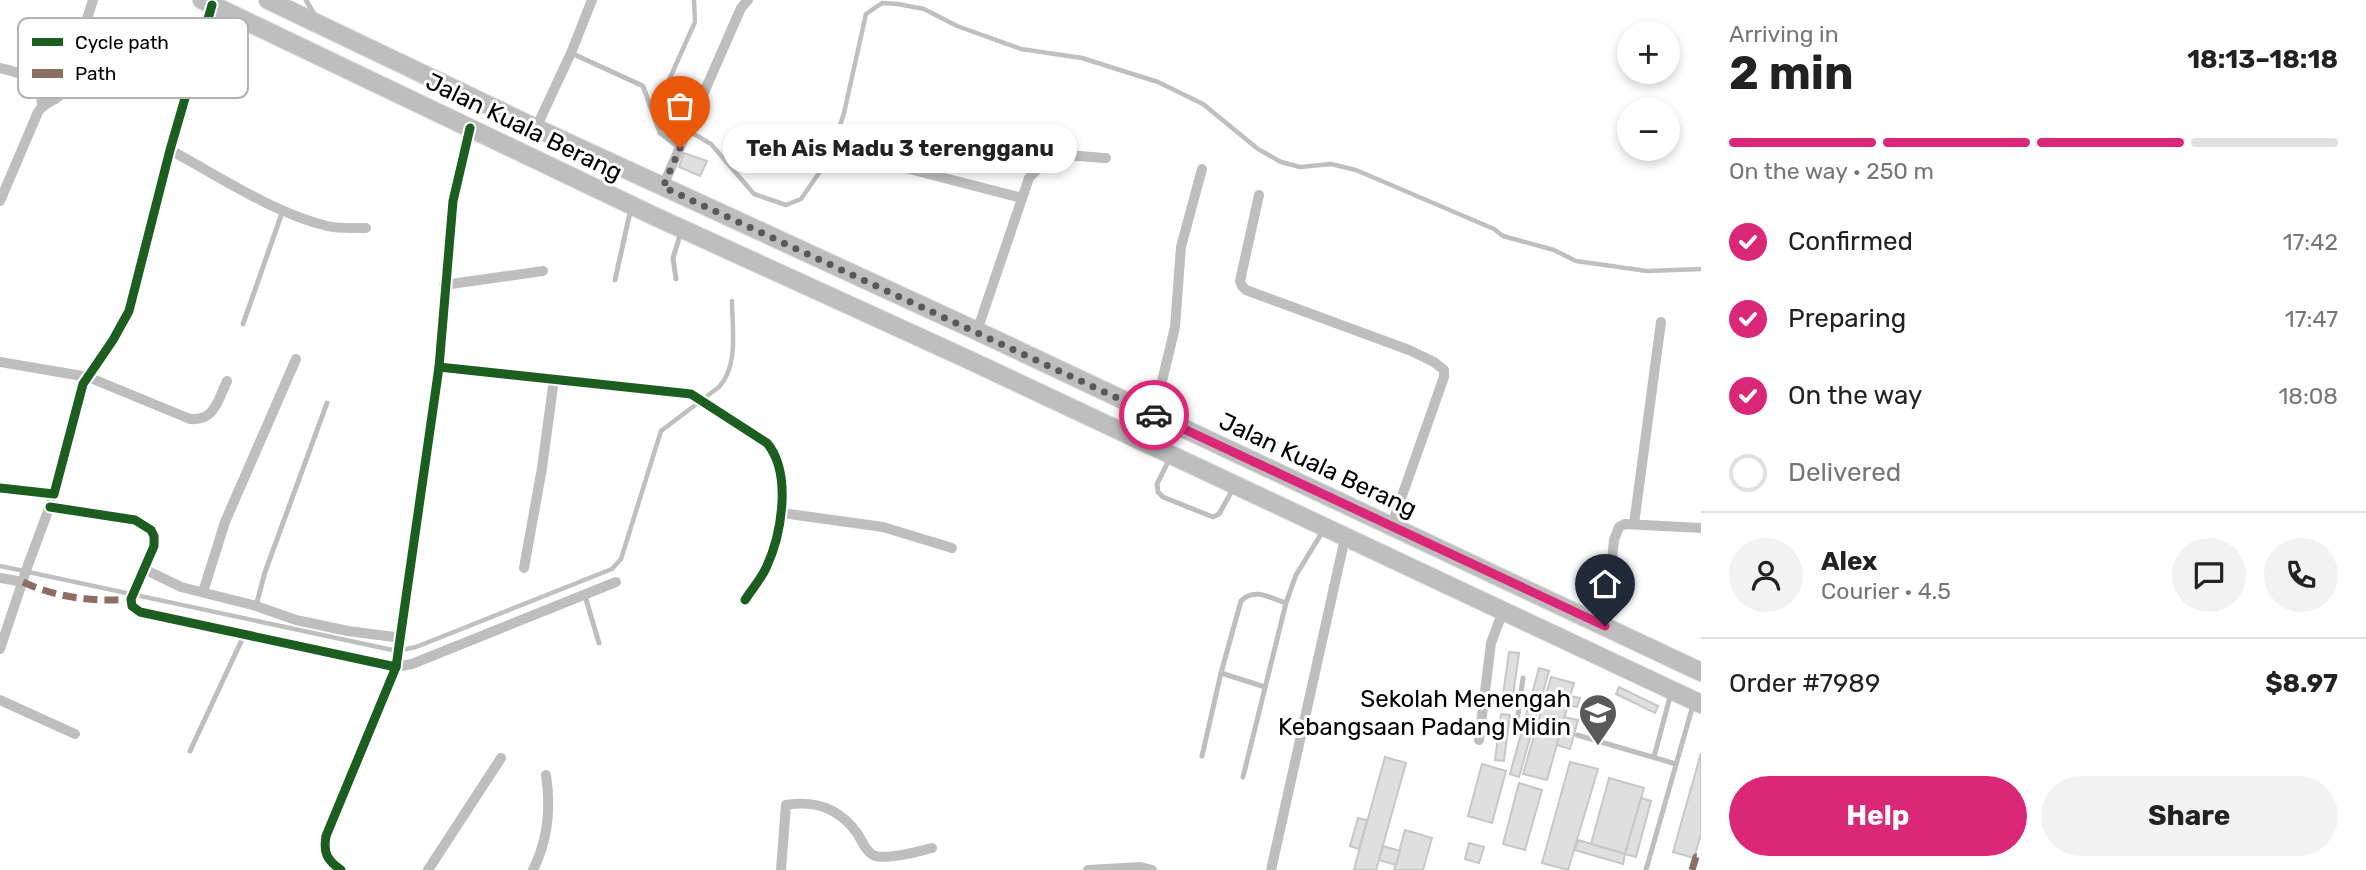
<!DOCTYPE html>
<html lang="en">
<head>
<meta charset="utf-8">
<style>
  :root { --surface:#fff; --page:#f2f2f2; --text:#222; --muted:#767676; --line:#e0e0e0; --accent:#db2777 }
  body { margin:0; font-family:Rubik,sans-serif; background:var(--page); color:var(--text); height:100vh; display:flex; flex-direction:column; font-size:26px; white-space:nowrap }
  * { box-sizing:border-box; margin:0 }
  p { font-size:23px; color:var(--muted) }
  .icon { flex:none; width:38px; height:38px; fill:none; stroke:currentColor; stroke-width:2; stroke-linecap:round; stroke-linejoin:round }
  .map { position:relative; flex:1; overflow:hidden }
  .panel { display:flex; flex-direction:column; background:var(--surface); width:665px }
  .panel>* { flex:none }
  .controls { position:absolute; left:1617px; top:21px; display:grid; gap:14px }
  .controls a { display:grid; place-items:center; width:63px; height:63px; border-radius:50%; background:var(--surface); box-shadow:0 4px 10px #0003; font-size:35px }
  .pin { position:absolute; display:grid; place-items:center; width:60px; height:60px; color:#fff; margin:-72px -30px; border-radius:50% 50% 50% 0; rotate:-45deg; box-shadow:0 0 7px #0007 }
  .pin .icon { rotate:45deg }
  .courier { position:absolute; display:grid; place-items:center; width:70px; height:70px; margin:-35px; border:5px solid #db2777; border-radius:50%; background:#fff; color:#222; box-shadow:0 2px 9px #0007 }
  .bubble { position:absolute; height:49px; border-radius:24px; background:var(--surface); box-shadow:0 4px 10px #0003; font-size:23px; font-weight:700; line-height:49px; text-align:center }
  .headline em { font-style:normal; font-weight:700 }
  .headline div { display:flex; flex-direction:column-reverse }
  .headline { display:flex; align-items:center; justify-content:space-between; height:119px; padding:0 28px }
  h1 { font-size:46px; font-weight:700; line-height:52px }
  .bar { display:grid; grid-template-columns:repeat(4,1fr); gap:10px 7px; align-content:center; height:84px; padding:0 28px }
  .bar i { height:9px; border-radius:5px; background:var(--line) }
  .bar .current { background:var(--accent) }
  .bar p { grid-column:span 4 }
  .line { display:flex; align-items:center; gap:18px; padding:0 28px; border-top:2px solid var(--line) }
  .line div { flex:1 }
  .round { display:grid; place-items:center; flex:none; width:74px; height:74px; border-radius:37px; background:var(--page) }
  ol { padding:0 28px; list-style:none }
  li { display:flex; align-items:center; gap:21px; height:77px }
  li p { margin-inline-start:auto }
  li .icon { padding:7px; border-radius:50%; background:var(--accent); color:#fff; stroke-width:4 }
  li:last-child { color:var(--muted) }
  li i { width:38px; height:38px; border:4px solid var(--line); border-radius:50% }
  .button { display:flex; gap:14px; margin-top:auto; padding:14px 28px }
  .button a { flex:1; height:80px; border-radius:42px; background:var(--accent); color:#fff; font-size:28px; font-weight:700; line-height:80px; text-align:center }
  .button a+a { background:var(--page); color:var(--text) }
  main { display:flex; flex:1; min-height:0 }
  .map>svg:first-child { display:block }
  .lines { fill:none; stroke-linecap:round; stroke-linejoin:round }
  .stream { stroke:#bfbfbf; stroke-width:4.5 }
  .building { fill:#dfdfdf; stroke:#c7c7c7; stroke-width:2 }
  .trunk-casing { stroke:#dbdbdb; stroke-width:20 }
  .service { stroke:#bebebe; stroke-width:5 }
  .minor { stroke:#bebebe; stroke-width:10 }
  .trunk { stroke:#bebebe; stroke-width:18 }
  .quiet { stroke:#8d6e63; stroke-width:7; stroke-dasharray:14 7; stroke-linecap:butt }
  .cycleway-casing { stroke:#fff; stroke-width:13 }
  .cycleway { stroke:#1b5e20; stroke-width:9 }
  .done { stroke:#595959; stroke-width:7; stroke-dasharray:0 12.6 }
  .route { stroke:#db2777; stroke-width:9 }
  .labels { text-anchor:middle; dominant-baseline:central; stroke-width:6; stroke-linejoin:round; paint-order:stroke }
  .street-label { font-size:24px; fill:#000; stroke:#fff }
  .poi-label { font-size:24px; fill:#000; stroke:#fff; text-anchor:end }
  .key { fill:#fff; stroke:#b2b2b2; stroke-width:2 }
  .key-label { font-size:19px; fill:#000 }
</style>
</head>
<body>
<main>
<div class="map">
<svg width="1701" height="870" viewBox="0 0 1701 870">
  <rect width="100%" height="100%" fill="#fff"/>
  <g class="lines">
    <!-- stream -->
    <g class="stream">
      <path d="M694 0 695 22 661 98 663 111 672 121 711 144 754 194 786 205 801 199 830 157 844 113 866 14 882 3 898 4 924 9 957 26 1021 49 1082 58 1158 82 1203 104 1258 149 1281 162 1300 167 1331 164 1356 170 1494 229 1503 236 1554 250 1576 261 1647 271 1701 269"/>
      <path d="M0 566 397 651 416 647 612 569 621 559 661 431 719 387C739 365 732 328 732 301"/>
    </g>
  </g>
  <!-- building -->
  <g class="building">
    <path d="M684 153 707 161 700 176 679 167Z"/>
    <path d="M1509 652 1519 653 1513 696 1503 695Z"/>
    <path d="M1539 668 1549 671 1519 777 1510 774Z"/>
    <path d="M1551 677 1574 683 1570 696 1580 698 1577 707 1568 705 1547 780 1523 774Z"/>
    <path d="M1619 687 1658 706 1655 713 1616 694Z"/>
    <path d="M1501 714 1510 715 1504 761 1495 760Z"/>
    <path d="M1564 717 1578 720 1570 749 1557 745Z"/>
    <path d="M1701 753V834L1694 858 1673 852Z"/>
    <path d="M1385 757 1406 763 1376 870H1358L1354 869Z"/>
    <path d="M1570 762 1598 769 1568 870 1542 863Z"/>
    <path d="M1482 764 1506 771 1492 823 1468 816Z"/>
    <path d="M1609 778 1644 788 1625 854 1591 844Z"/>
    <path d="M1519 783 1542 790 1525 850 1503 844Z"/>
    <path d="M1641 798 1651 801 1636 857 1625 854Z"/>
    <path d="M1358 818 1367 820 1359 849 1350 846Z"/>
    <path d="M1405 830 1432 838 1423 870H1394Z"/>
    <path d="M1578 840 1625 854 1623 864 1575 850Z"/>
    <path d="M1469 843 1484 847 1479 863 1465 859Z"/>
    <path d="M1383 846 1400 851 1396 865 1379 860Z"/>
  </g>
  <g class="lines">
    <defs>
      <g id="trunk">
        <path d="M202 0 656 217 965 358 1701 704"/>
        <path d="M268 0 536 128 977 331 1701 672"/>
      </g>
    </defs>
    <!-- trunk casing -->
    <use href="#trunk" class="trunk-casing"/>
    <!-- service -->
    <g class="service">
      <path d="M306 0 315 16"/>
      <path d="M571 53 643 86 660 133 680 148"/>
      <path d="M676 279 673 258 681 232"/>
      <path d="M615 280 631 208"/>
      <path d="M243 324 283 210"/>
      <path d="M1170 458 1157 484 1158 492 1163 497 1213 517 1219 514 1233 489"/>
      <path d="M585 596 599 643"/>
      <path d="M256 606 265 572 327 403"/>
      <path d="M1265 687 1221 673 1241 601C1254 587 1270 598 1286 603"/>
      <path d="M1484 700 1519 705"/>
      <path d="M1516 730 1523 678"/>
      <path d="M1577 735 1676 764"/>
      <path d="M190 751 245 633"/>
      <path d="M1202 756 1221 673"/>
      <path d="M1654 757 1671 693"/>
      <path d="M1243 777 1286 603 1296 575 1323 531"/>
      <path d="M1646 870 1693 705"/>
    </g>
    <!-- minor -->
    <g class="minor">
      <path d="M0 68C22 73 42 78 42 105"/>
      <path d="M536 128 571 53 592 0"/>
      <path d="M170 150C219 176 273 213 327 226 339 229 353 228 366 228"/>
      <path d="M894 165 1022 198"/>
      <path d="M663 186 741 8 748 0"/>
      <path d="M1259 195 1240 281 1242 286 1246 290 1409 350 1434 362 1444 370V377L1391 527"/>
      <path d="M0 201 38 112C46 100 57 103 65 89L93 0"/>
      <path d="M444 285 543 271"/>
      <path d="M977 331 1029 178C1053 149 1071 156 1106 158"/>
      <path d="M0 362 88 377 190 419C215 421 218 400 227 381"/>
      <path d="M439 367 691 394 767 443C792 473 782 534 766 568 761 579 752 589 745 600"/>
      <path d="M1154 415 1175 327 1181 247 1202 169"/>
      <path d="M0 488 54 494 83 384 113 340 129 311 170 150 212 5"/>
      <path d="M50 507 135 520 151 530 154 536V546L131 599 132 606 140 612 396 667 326 836C323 853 327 860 341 870"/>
      <path d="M782 513 883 527 952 548"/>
      <path d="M1634 524 1661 322"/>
      <path d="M524 568 542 468 554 379"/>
      <path d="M144 569 181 587 256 606 296 620 348 631 402 638"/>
      <path d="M0 578 23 582"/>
      <path d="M203 592 225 522 296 359"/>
      <path d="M1605 626 1614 540 1619 527 1625 524 1701 528"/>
      <path d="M0 649 28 565 51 503"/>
      <path d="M396 667 439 367 453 201 470 128"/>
      <path d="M396 667 412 664 616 582"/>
      <path d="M0 700 75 734"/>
      <path d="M1479 740 1491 643 1503 611"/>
      <path d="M428 870 501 758"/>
      <path d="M533 870C548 840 551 808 546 775"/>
      <path d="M781 870 786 805C816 800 839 808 857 833 862 840 865 851 873 855 884 861 919 851 932 848"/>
      <path d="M1088 870 1141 867 1152 870"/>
      <path d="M1271 870 1345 538"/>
    </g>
    <!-- trunk -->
    <use href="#trunk" class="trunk"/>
    <!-- quiet -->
    <g class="quiet">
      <path d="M23 582C57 598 94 602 131 599"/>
      <path d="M1692 870 1696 857 1701 858"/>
    </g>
    <defs>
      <g id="cycleway">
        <path d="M439 367 691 394 767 443C792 473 782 534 766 568 761 579 752 589 745 600"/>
        <path d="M0 488 54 494 83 384 113 340 129 311 170 150 212 5"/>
        <path d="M50 507 135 520 151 530 154 536V546L131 599 132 606 140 612 396 667 326 836C323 853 327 860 341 870"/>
        <path d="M396 667 439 367 453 201 470 128"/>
      </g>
    </defs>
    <!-- cycleway casing -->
    <use href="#cycleway" class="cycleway-casing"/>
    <!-- cycleway -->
    <use href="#cycleway" class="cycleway"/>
  </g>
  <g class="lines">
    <!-- done -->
    <path class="done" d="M680 148 663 187 1154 415"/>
    <!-- route -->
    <path class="route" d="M1154 415 1605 626"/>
  </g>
  <!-- icons -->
  <defs>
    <symbol id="school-pin" viewBox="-11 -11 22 30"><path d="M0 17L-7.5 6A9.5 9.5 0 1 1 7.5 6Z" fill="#595959" stroke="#fff"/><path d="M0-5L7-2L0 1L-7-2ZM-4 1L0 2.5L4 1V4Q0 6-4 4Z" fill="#fff"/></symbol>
  </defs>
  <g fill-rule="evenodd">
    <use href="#school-pin" x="1576" y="691" width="44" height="60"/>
  </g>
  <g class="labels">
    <!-- street labels -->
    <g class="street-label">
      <text transform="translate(524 127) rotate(26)">Jalan Kuala Berang</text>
      <text transform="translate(1318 465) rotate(25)">Jalan Kuala Berang</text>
    </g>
    <!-- poi labels -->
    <g class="poi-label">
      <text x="1571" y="699">Sekolah Menengah<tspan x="1571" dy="28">Kebangsaan Padang Midin</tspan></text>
    </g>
  </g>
  <!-- legend -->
  <rect x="18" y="18" width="230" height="80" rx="10" class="key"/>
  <rect x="32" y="38" width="31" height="8" fill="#1b5e20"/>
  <rect x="32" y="69" width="31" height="9" fill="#8d6e63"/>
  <g class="key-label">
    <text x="75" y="49">Cycle path</text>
    <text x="75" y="80">Path</text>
  </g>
</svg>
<div class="controls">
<a>+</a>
<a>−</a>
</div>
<div class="pin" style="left:680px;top:148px;background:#ea580c"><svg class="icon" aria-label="bag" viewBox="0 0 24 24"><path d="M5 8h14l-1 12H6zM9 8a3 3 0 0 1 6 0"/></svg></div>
<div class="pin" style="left:1605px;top:626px;background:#1f2937"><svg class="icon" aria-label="home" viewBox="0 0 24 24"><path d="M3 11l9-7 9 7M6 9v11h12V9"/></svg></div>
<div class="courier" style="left:1154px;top:415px"><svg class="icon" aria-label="car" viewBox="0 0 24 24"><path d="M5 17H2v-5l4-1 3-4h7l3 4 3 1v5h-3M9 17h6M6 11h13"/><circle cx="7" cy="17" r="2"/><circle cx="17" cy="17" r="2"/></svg></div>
<div class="bubble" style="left:723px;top:124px;width:354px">Teh Ais Madu 3 terengganu</div>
</div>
<section class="panel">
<div class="headline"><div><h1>2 min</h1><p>Arriving in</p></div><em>18:13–18:18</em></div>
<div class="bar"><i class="current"></i><i class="current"></i><i class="current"></i><i></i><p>On the way · 250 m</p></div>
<ol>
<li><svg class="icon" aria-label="check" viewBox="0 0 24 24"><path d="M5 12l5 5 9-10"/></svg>Confirmed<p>17:42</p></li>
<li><svg class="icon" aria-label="check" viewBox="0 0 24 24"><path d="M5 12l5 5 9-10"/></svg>Preparing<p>17:47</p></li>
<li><svg class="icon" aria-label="check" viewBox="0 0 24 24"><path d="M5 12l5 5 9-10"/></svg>On the way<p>18:08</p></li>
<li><i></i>Delivered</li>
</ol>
<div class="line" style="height:126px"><a class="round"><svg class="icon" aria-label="person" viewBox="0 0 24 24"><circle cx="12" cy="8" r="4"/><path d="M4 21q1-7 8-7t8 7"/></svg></a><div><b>Alex</b><p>Courier · 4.5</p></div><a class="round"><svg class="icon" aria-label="chat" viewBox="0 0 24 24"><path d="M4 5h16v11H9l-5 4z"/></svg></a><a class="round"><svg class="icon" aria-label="phone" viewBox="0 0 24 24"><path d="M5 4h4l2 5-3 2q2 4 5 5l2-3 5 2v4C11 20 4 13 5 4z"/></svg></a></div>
<div class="line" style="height:91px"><div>Order #7989</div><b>$8.97</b></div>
<div class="button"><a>Help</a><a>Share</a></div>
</section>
</main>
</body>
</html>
